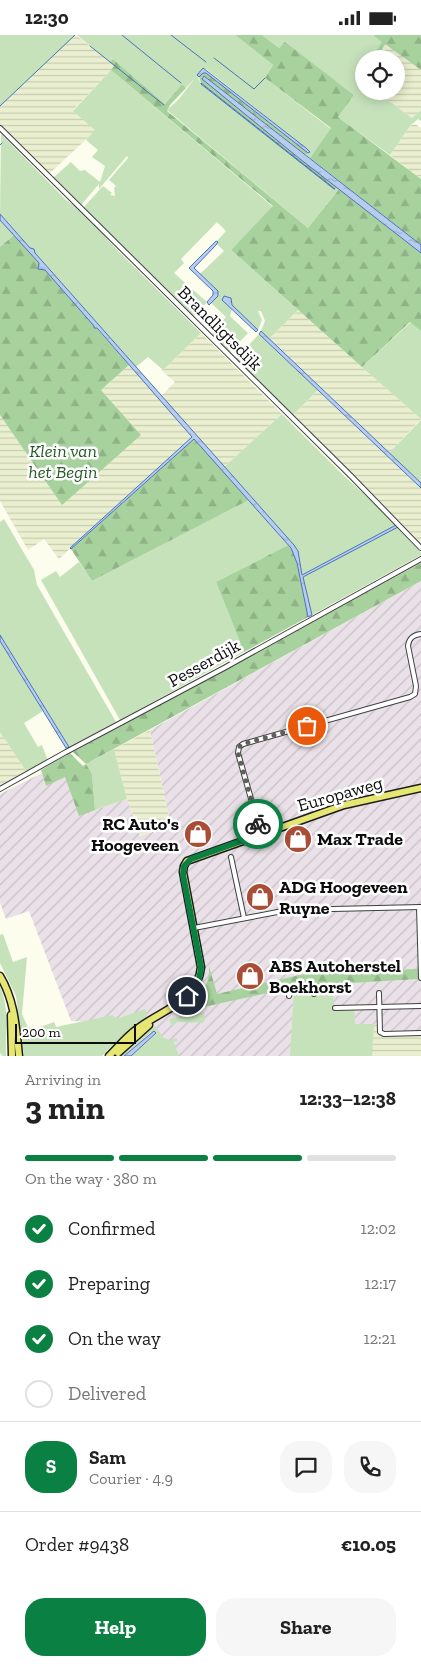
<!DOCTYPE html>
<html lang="en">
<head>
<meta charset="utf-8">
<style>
  :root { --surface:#fff; --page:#f6f6f6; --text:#222; --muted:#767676; --line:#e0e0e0; --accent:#0b8043 }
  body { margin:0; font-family:"Zilla Slab",serif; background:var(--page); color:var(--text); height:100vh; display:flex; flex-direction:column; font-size:19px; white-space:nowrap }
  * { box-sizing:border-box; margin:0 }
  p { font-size:16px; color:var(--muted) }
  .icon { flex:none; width:28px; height:28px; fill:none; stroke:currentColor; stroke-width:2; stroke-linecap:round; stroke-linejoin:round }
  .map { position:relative; height:1021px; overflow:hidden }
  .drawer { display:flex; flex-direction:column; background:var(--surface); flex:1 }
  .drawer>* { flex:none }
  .tools { position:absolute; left:355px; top:15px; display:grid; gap:10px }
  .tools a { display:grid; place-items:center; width:50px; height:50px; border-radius:50%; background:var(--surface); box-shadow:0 2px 12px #0003; font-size:25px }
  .scale { position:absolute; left:15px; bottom:12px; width:121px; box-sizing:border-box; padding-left:5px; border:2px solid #0c0c0c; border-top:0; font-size:14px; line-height:18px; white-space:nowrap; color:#0c0c0c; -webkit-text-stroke:4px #fff; paint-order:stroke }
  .pin { position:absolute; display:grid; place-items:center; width:42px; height:42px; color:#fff; margin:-21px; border:2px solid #fff; border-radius:50%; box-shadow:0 1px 5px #0007 }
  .courier { position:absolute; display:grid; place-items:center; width:50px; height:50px; margin:-25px; border:4px solid #0b8043; border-radius:50%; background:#fff; color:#222; box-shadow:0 1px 6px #0007 }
  .summary em { font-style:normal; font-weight:800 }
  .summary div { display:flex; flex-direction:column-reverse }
  .summary { display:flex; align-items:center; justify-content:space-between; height:85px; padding:0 25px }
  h1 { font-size:32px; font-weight:800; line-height:38px }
  .bar { display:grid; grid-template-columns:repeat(4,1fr); gap:8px 5px; align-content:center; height:60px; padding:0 25px }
  .bar i { height:6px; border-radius:4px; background:var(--line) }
  .bar .on { background:var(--accent) }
  .bar p { grid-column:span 4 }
  .line { display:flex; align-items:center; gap:12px; padding:0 25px; border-top:1px solid var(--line) }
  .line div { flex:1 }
  .round { display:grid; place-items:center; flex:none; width:52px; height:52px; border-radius:20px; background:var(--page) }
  ol { padding:0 25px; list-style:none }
  li { display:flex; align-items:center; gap:15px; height:55px }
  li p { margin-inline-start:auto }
  li .icon { padding:5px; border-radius:50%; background:var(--accent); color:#fff; stroke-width:4 }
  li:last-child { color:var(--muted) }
  li i { width:28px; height:28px; border:2px solid var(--line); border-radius:50% }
  .action { display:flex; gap:10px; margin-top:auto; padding:10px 25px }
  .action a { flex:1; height:58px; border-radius:20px; background:var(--accent); color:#fff; font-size:20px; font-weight:800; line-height:58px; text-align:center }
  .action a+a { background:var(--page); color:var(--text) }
  .status { display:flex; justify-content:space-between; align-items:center; height:35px; padding:0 25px; background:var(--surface); direction:ltr }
  .status svg { height:14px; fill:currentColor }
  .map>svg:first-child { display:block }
  .industrial { fill:url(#industrial-furrows) }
  .farmland { fill:url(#farmland-rules) }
  .grass { fill:#c6e2bb; fill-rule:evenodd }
  .forest { fill:url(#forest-firs) }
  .water { fill:url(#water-ripples); stroke:#4972bb }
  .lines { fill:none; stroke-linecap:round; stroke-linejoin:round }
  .stream { stroke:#4972bb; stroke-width:1 }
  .minor-casing { stroke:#3f3f3f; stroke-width:6 }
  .primary-casing { stroke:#1d1d1d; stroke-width:9 }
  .minor { stroke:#fff; stroke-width:4 }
  .primary { stroke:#e6e673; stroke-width:6 }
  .done { stroke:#60605b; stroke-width:5; stroke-dasharray:0 9 }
  .route { stroke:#0b8043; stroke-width:6 }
  .labels { text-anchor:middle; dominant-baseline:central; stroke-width:5; stroke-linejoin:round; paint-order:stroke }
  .street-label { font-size:18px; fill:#0c0c0c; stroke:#fff }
  .park-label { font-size:18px; font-style:italic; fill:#255b27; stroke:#fff }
  .poi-label { font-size:18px; font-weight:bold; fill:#0c0c0c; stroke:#fff; text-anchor:start }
</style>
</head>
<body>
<div class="status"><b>12:30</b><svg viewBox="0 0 49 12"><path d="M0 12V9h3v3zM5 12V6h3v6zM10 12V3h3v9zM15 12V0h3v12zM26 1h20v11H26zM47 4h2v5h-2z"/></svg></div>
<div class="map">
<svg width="421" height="1021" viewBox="0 0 421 1021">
  <defs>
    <pattern id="industrial-furrows" width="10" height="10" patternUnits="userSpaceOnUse" patternTransform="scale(1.25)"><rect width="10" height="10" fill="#eae1e8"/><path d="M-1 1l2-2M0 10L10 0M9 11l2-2" fill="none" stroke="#c8c0c6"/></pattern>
    <pattern id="farmland-rules" width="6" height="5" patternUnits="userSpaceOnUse" patternTransform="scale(1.25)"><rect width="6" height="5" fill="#eaefd0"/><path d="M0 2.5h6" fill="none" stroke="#c8ccb1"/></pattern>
    <pattern id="forest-firs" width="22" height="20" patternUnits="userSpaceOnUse" patternTransform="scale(1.25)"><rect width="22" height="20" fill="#a7d19d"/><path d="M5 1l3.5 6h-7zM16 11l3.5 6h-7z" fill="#8fb286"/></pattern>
    <pattern id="water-ripples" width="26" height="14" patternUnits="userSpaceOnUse" patternTransform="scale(1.25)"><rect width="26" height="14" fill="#b8cdee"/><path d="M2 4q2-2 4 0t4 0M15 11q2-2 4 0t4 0" fill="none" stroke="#9dafcb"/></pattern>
  </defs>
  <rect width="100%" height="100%" fill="#fcfded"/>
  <!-- industrial -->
  <path class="industrial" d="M421 546V1021H127L145 1001 132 988 71 986 29 876 6 884 0 868V759L42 738 46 751 86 729 95 775 127 764 140 801 171 791 150 695Z"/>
  <!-- farmland -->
  <g class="farmland">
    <path d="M76 0 115 31 73 75 96 95 49 139 0 89V71Z"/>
    <path d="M384 8 421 35V75L412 83 376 56H396V24H377L384 11Z"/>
    <path d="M415 89 421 93V144L390 120 410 91Z"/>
    <path d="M298 275 421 384 389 418 269 304Z"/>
    <path d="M201 298 282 379 224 432 161 361 175 347 162 336Z"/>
    <path d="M129 330 192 402 95 490 59 524 44 504 28 515 0 466V380L62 469 134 392 101 355Z"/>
    <path d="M318 355 421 453V508L293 380Z"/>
    <path d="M150 695 171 791 140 801 127 764 114 714Z"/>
    <path d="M0 697 26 736 0 750Z"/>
    <path d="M378 988 379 998 382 1000 421 999V1021H372L374 989Z"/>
  </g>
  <!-- grass -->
  <g class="grass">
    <path d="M0 0H76L0 71Z"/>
    <path d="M77 0H235L273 30 265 43 331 94 310 123 306 120 310 117 306 113 206 34 197 40 201 49 334 154 337 151 340 153 308 193 167 75 179 64 195 43 186 53 182 49 165 69 113 24 110 27Z"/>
    <path d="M262 0H373L383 7 372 24H364V38L361 45 364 48V56H376L412 83 421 75V86L418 84 410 91 390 120 338 82 354 60 285 8 279 13Z"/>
    <path d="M111 35 273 172 231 215 298 275 269 304 261 296 265 286 261 276H258L262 285 258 295 232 270V265L224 261 222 265 232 274 230 281 248 298 230 317 212 299 226 282 211 268 218 261V256L200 239 224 216 217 209V206L226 196 217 187 181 224 184 228 174 238 207 267 194 281 53 143 71 127 80 136 85 135 100 147 105 131 92 122 98 115 86 105 95 95 73 76ZM127 121 128 123 109 145 116 151 114 153 115 161 110 160 112 158 103 151 83 173 82 169 99 149V154Z"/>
    <path d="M1 99 66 165 81 175 118 216 201 298 162 336V334L148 322 136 332 0 179Z"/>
    <path d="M0 185 14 200 0 212Z"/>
    <path d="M411 287 421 296V384L362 332Z"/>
    <path d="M259 299 318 355 293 380 236 324Z"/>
    <path d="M282 379 343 440 399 491 421 518V520L312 580 303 542 397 492 396 490 302 540 294 510 224 432Z"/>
    <path d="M421 385V448L389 418Z"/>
    <path d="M249 465 288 510 216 547 244 617 120 685 41 545 56 536 60 542 79 527 92 546Z"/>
    <path d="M4 484 34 535 37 550 116 687 69 712 0 600V487Z"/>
    <path d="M0 606 43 676 24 688 38 712 42 710 48 726 26 736 0 697Z"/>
    <path d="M114 714 127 764 95 775 92 739 86 729Z"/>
    <path d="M3 899 13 927 27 922 22 979 28 993 32 992 35 994 54 987 56 992 113 980 116 984 145 974 147 981 124 999 102 1021H24L16 961 0 928V900Z"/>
    <path d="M0 952C10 974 5 997 6 1021H3L0 1018Z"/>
    <path d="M333 952 334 974 354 973 355 989H374L372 1021H290L294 956Z"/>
    <path d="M204 977 205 985 203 988 176 987 172 991 169 984Z"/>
    <path d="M155 991 164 1003 170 1005 177 1003V1007L175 1006 174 1007 179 1021H131L156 999 151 997 124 1021H121Z"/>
  </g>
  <!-- forest -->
  <g class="forest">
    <path d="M235 0H262L279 13 285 7 354 60 338 82 421 144V210L310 123 331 93 265 43 273 30Z"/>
    <path d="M373 0H421V35L385 9 377 24H372L382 7Z"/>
    <path d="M113 24 165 69 182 49 186 53 170 70 167 76 308 193 340 153 421 218V296L410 287 362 332 231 215 273 171 111 35 114 31 110 27Z"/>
    <path d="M203 38H206L308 118 306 120 204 41 202 43 300 124 337 151 335 154 201 48 199 42Z"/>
    <path d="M14 200 39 228V233L45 235 129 330 101 355 141 400 62 470 0 380V212Z"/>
    <path d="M194 404 249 465 92 546 71 514Z"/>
    <path d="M288 510 295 519 308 582 244 617 216 547Z"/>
    <path d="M421 528V546L86 729 92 739 95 775 79 781 65 742 46 751 41 735 70 718 83 731 86 729 73 717Z"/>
    <path d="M209 931 217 959 309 938 418 934V944L300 951 176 978 174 974C197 969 210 954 209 931Z"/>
  </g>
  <!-- water -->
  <g class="water">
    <path d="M203 33 306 113 310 117 308 118 206 38H203L199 42 197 40Z"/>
    <path d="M204 41 421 210V218L300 124 202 44Z"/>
    <path d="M201 48 335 154H334L201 49Z"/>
    <path d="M0 179 30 213 34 214 35 218 294 510 298 516 302 540 396 490 398 492 303 542 312 580 308 582 297 528 291 513 194 404 71 514 70 513 192 402 97 293H94V291L45 235 38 234 39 228 0 185Z"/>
    <path d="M216 206 218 207 216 210 194 233 218 256V261L209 270 207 267 213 260V256L189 233Z"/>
    <path d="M224 261 231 263 232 270 258 295 256 297 222 265Z"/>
    <path d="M261 296 421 448V453L259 299Z"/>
    <path d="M0 600 69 712 68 713H66L0 606Z"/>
    <path d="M154 996 156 998 131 1021H124Z"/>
  </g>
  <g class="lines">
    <!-- stream -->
    <g class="stream">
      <path d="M122 0 181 48"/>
      <path d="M171 0 206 27"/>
      <path d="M90 11 164 70"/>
      <path d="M214 23 254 54 265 43"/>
      <path d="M0 71 75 0"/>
      <path d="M0 110 2 108"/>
    </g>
    <defs>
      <g id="minor">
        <path d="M0 93 351 441 421 513"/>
        <path d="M0 754 66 717 224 633 421 524"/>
        <path d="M261 799 238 718 239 712 243 709 410 662 415 659 416 651 408 611C409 603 413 600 421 599"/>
        <path d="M231 822 244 883"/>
        <path d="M419 872 421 943"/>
        <path d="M194 893 288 875 421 872"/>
        <path d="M379 958 380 997 384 999 421 998"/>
        <path d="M314 959 316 951"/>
        <path d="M289 961 291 955"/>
        <path d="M335 973 421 971"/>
      </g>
      <g id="primary">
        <path d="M0 941C15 966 16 993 19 1021"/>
        <path d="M11 980 12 1021"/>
        <path d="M118 1018 149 990"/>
        <path d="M109 1021C118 1012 127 1001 137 994 161 975 198 967 201 932L183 837 184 831 187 826 344 770 421 753"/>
      </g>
    </defs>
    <!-- minor casing -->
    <use href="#minor" class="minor-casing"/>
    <!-- primary casing -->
    <use href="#primary" class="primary-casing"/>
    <!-- minor -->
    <use href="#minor" class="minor"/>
    <!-- primary -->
    <use href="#primary" class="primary"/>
  </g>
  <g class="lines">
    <!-- done -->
    <path class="done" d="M258 789 238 718 239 712 243 709 307 691"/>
    <!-- route -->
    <path class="route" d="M187 961C197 953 200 944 201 932L183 840 184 831 191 824 261 799 258 789"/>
  </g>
  <!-- icons -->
  <defs>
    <symbol id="shop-disc" viewBox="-11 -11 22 22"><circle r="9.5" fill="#a94d36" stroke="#fff"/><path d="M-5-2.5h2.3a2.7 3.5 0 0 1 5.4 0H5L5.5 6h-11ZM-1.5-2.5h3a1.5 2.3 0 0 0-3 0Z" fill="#fff"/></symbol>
  </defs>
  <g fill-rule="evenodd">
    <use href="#shop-disc" x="182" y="783" width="32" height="32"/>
    <use href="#shop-disc" x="282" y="788" width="32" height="32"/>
    <use href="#shop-disc" x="244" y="846" width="32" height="32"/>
    <use href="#shop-disc" x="234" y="925" width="32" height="32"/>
  </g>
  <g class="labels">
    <!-- street labels -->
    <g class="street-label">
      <text transform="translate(220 293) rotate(45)">Brandligtsdijk</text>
      <text transform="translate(204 628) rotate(-29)">Pesserdijk</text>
      <text transform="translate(340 759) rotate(-16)">Europaweg</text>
    </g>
    <!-- park labels -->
    <g class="park-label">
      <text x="63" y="416">Klein van<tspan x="63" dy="21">het Begin</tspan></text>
    </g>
    <!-- poi labels -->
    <g class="poi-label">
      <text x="179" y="789" text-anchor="end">RC Auto's<tspan x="179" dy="21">Hoogeveen</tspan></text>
      <text x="317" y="804">Max Trade</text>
      <text x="279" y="852">ADG Hoogeveen<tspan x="279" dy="21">Ruyne</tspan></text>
      <text x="269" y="931">ABS Autoherstel<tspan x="269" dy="21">Boekhorst</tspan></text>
    </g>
  </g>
</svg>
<div class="tools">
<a><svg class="icon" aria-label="locate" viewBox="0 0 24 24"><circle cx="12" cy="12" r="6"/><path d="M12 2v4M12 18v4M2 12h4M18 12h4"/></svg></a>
</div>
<div class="scale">200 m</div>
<div class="pin" style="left:307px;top:691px;background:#ea580c"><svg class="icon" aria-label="bag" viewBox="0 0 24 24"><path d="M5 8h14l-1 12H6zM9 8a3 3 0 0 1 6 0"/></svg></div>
<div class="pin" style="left:187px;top:961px;background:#1f2937"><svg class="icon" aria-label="home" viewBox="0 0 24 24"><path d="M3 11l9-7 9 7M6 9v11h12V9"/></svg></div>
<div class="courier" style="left:258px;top:789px"><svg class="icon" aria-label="bike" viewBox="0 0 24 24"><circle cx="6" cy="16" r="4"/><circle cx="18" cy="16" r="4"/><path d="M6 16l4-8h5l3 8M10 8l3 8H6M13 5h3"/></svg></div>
</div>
<section class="drawer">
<div class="summary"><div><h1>3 min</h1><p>Arriving in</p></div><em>12:33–12:38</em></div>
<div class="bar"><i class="on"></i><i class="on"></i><i class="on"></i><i></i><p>On the way · 380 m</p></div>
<ol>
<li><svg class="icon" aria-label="check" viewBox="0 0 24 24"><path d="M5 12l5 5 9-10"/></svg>Confirmed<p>12:02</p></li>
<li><svg class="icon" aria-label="check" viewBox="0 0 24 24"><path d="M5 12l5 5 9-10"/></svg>Preparing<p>12:17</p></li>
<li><svg class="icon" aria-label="check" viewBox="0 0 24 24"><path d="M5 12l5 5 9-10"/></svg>On the way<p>12:21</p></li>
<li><i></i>Delivered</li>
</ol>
<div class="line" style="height:90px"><b class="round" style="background:var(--accent);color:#fff">S</b><div><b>Sam</b><p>Courier · 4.9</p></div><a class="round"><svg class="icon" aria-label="chat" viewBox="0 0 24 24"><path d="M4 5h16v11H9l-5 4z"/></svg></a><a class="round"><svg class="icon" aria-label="phone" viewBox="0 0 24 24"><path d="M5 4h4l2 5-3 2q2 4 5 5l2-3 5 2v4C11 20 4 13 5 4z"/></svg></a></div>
<div class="line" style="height:65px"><div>Order #9438</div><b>€10.05</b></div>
<div class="action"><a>Help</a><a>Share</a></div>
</section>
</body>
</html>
